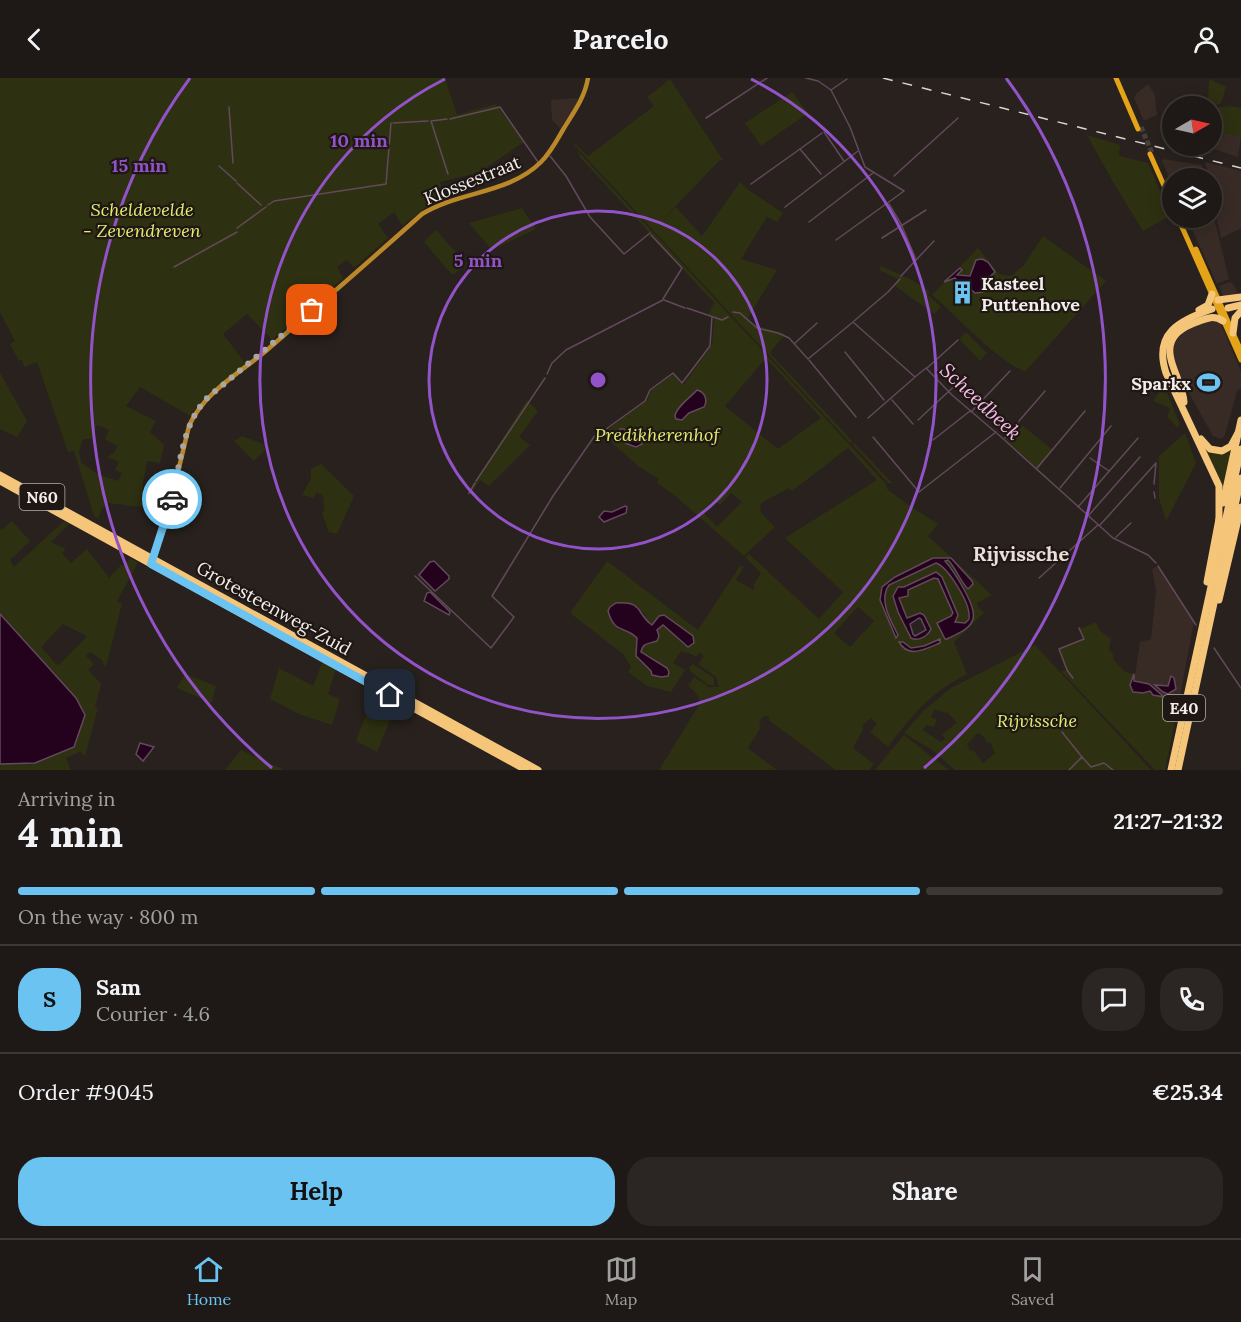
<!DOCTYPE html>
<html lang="en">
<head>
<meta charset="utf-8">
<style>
  :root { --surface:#1e1916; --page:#2b2623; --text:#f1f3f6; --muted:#a1a0a1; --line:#3c3835; --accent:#6bc3f2 }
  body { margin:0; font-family:Lora,serif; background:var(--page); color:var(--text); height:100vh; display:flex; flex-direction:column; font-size:22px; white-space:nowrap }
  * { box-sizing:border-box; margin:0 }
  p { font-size:20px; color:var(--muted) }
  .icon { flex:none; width:33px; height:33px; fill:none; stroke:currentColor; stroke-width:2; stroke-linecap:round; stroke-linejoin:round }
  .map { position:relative; height:692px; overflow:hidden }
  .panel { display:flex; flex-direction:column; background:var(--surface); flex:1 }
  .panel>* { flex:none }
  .needle { width:39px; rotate:81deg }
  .fabs { position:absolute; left:1162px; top:18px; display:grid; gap:12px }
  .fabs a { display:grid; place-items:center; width:60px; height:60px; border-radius:50%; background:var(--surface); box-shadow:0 3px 15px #0003,0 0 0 2px var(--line); font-size:30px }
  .pin { position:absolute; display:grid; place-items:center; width:51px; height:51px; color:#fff; margin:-26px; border-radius:12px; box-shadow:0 3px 9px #0006 }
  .courier { position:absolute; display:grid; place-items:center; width:60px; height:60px; margin:-30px; border:4px solid #6bc3f2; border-radius:50%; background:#fff; color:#222; box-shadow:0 2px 8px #0007 }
  .head em { font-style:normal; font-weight:700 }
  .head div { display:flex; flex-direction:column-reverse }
  .head { display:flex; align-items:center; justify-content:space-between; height:102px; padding:0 18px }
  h1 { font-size:39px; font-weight:700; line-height:45px }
  .bar { display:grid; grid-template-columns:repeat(4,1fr); gap:9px 6px; align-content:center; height:72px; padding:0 18px }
  .bar i { height:8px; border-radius:4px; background:var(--line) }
  .bar .current { background:var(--accent) }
  .bar p { grid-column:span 4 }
  .line { display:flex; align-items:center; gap:15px; padding:0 18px; border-top:2px solid var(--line) }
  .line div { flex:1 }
  .round { display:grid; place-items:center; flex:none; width:63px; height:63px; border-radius:24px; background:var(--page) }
  .action { display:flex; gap:12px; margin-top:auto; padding:12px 18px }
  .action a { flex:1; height:69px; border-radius:24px; background:var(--accent); color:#111; font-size:24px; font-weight:700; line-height:69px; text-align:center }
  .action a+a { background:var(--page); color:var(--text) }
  header { display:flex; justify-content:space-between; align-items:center; height:78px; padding:0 18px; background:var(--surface); font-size:27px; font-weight:700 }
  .menu { display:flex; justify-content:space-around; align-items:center; height:84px; border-top:2px solid var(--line); background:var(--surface); font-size:16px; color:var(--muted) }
  .menu a { display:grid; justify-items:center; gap:3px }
  .menu .current { color:var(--accent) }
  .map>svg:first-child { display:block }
  .built { fill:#382b25 }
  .green { fill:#2e3012; fill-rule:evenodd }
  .water { fill:#24021d; stroke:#62495b; stroke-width:1.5; fill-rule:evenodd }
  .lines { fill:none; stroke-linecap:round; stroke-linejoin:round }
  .stream { stroke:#62495b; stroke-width:1.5 }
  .primary-tunnel { stroke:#46403c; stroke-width:5; stroke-dasharray:5 2.5; stroke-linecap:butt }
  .secondary { stroke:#ba8828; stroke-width:4.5 }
  .primary { stroke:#e5a418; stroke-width:5 }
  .highway { stroke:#f5c67a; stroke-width:7 }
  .rail { stroke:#dad5d2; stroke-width:1.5; stroke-dasharray:10 10; stroke-linecap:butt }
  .done { stroke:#aca6a3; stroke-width:6; stroke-dasharray:0 10.8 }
  .route { stroke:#6bc3f2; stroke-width:8 }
  .ring { fill:none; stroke:#9353c8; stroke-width:3 }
  .labels { text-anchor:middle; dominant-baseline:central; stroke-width:4.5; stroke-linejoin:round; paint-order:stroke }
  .shield { fill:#1f1714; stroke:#b3aeaa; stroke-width:1.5 }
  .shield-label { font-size:16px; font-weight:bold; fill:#f3eeeb }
  .street-label { font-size:18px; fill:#f3eeeb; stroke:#1f1714 }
  .park-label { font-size:18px; font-style:italic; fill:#e2ed6e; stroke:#1f1714 }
  .poi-label { font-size:18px; font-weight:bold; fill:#f3eeeb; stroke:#1f1714; text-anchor:start }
  .water-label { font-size:20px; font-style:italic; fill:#f6b9e6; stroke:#1f1714 }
  .neighbourhood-label { font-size:20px; font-weight:bold; fill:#eadfdb; stroke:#1f1714 }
  .centre { fill:#9353c8; stroke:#1f1714; stroke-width:3 }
  .ring-label { font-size:18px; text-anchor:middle; font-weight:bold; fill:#9353c8; stroke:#1f1714; stroke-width:4.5; stroke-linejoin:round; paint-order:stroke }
</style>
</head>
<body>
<header><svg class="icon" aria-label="back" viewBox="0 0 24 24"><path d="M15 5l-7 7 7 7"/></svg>Parcelo<svg class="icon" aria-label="person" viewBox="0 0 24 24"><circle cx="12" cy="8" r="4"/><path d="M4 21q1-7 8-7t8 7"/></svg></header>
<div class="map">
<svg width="1241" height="692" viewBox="0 0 1241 692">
  <rect width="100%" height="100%" fill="#28211d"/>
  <!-- built -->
  <g class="built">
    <path d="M1148 6 1155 17 1157 37 1144 43 1134 20 1136 16Z"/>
    <path d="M576 20 578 22 569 39 560 50 552 42 551 22Z"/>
    <path d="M1212 53 1241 58 1238 79 1205 68H1212Z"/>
    <path d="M1163 81 1202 87 1205 100H1173V108L1162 83Z"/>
    <path d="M1205 84 1241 93V150L1221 160 1212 120V100H1209Z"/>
    <path d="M1212 131 1229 201 1217 206 1187 140H1212Z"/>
    <path d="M1230 204 1234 207 1238 216 1224 220 1219 208Z"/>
    <path d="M1214 240 1218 242 1221 246 1241 294V310L1237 313 1225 357 1221 361 1213 358 1185 308 1182 310 1172 282 1173 267 1186 251Z"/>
    <path d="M1158 488 1194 543 1179 624 1164 618 1149 606 1134 603 1140 564 1151 561 1156 513 1152 491Z"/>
  </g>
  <!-- green -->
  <g class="green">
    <path d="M0 0H445L457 37 496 26 524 64 486 90 473 96 440 104 444 121 431 125 402 148 394 134 378 146 388 160 354 190 347 182 337 189 343 200 272 262 247 236 223 256 246 286 205 318 190 338 140 309 126 328 156 343 150 354 164 367 160 385 147 383 143 405 142 429 108 425 102 431 98 440 94 438 74 373 68 374 37 284 24 289 22 282 19 283 10 266 15 263 0 234ZM97 347 109 352 105 361 117 368 114 375 107 379 119 384 115 392 122 395 118 403 97 396 81 384 79 374 83 361H91Z"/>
    <path d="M670 1 723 82H720L663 141 676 129 702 158 740 104 747 111 783 135 777 144 767 139 741 181 777 192 748 240 755 247 785 256 770 275 845 355 852 363 850 365 566 58 588 78 654 28 647 19Z"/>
    <path d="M1209 1 1226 9 1221 25C1217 27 1212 30 1208 25Z"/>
    <path d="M792 14 808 35 761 68 745 45Z"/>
    <path d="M1231 28 1241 30V58L1212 53V30Z"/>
    <path d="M1087 57 1120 67 1119 78 1148 85 1170 136 1168 139 1143 153 1113 104Z"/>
    <path d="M577 72 886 406 887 411 907 426 938 446 928 458 992 517 977 525 978 529 984 535 954 564 967 596C930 615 913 636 888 669L870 654 877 646 871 640 862 648 863 652 853 670 874 686 869 692H836L770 643 768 638H764L759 644 761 649 748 670 777 692H659L699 627C701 618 694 613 688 608L694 599 709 609H719L716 599 698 586 704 578 700 574 696 579 689 575 681 573 673 585 685 592 671 614 647 608 628 594 631 589 623 576 570 535 607 483 698 552 740 488 744 489 736 502 754 512V506L761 495 745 479 749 476 819 541 843 514 785 460 877 402 848 370 792 413 789 410 763 424 760 427 761 435 775 449 744 478 674 417 657 405 659 401 638 388 602 356 647 322 652 312 673 296 680 305 684 306 712 267 714 241 708 237 714 225 580 79ZM766 280 821 340 778 371 725 328ZM731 415 742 424 717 449 703 434 714 422 720 427ZM933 480H951L968 510C960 504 956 490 948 482L944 483 953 491 973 536 965 552 945 560 938 545 951 538 953 535 938 501 934 500 908 513 899 519 907 540 916 536 924 537 929 555 911 560 898 534 894 517 898 509H903L936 494 942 499 958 537 955 544C987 559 954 492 936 485L889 507C878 522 891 543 898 557L896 560 880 522 882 509ZM616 525 644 535 647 544 652 547 659 538 668 539 694 565 692 568H685L663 547 657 552 659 558 651 566 645 565 641 574 667 590 661 599 652 597 651 593 639 582 636 572 637 560 631 554 619 552 608 533 610 529ZM858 529 874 543 850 569 834 555Z"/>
    <path d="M522 130 536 151 492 172 469 145Z"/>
    <path d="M436 152 467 187 452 197 424 164Z"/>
    <path d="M1043 158 1106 203 1025 294C989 276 963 243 932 217L978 170 999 196 1011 198 1024 187Z"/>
    <path d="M881 188 912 202 930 214 928 217 941 229 934 236 894 207 898 201 879 192Z"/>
    <path d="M966 254 987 275 980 283 959 261Z"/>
    <path d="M0 295 27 343 17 359 0 351Z"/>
    <path d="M1164 307 1180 347 1177 349 1167 339 1170 332 1168 329 1153 323Z"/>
    <path d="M527 322 538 333 519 359 530 367 489 408 480 402 470 417 467 416Z"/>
    <path d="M1018 344 1053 372 1038 391 1003 359Z"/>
    <path d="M1185 355 1196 385 1166 443 1159 420V378Z"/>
    <path d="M242 358 263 366 265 372 254 383 234 363Z"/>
    <path d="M855 364 854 365 897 410 891 405H888L853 367Z"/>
    <path d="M1204 369C1212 378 1222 376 1232 372L1222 410Z"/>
    <path d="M321 386 354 418 337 456 329 454 322 436 324 431 323 418 317 414 313 420 302 417 311 401V391Z"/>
    <path d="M12 443 30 463 10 482 14 489 64 443 69 446 51 464 66 471 62 475 71 485 87 471 109 500 121 487 124 488 130 480 138 485 117 523 122 526 106 588 103 587V583L90 574 86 578 94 586 88 592 101 606 95 629 98 630 85 678 80 674 66 680 71 692H0V686L35 685 76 620 0 536V450L2 452ZM63 546 87 558 59 587 56 586 41 569Z"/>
    <path d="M1096 544 1099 552 1111 561 1109 571 1113 576V581L1125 594 1134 596 1130 607 1137 616 1150 613 1153 617 1179 624 1165 692H1155L1061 593 1067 592 1059 571 1084 561 1079 550H1082Z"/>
    <path d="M1035 567 1151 692H955L932 672 904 655 923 633 951 610ZM934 631 946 635 947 634 957 644 942 657 945 661 941 664 923 652 926 647 934 649 937 642 931 639ZM978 655 984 659 987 665 990 664 995 675 983 685 973 672 970 673 967 666Z"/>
    <path d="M323 583 336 591 328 616 340 621 332 647 299 636 270 621 279 590 313 608Z"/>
    <path d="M693 586 714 600V607H708L690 593 689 589Z"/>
    <path d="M185 596 216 608 212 625 177 610Z"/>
    <path d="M391 622 397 625 377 674 356 663 367 634 370 635 372 629 385 635Z"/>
    <path d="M904 657 949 692H875Z"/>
    <path d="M241 672 284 692H225Z"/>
  </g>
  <!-- water -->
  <g class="water">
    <path d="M982 181 988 184 995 194 986 202 984 214 975 215 968 209 960 207 955 200 944 204 960 190 962 192 957 197 970 198 976 182Z"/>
    <path d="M697 312C705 314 708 322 704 329L689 335 682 342 676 341 675 338C676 329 691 319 697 312Z"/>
    <path d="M620 351H624L630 361 641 360 642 366 636 369 625 365 618 357Z"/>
    <path d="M625 428 627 429 626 435 604 444 599 439 604 433 612 434Z"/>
    <path d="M933 480H951L972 503 973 506 968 511C960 503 956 490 948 482L945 483C953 492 977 528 973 541 970 552 956 556 947 561H945L937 545 951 538 953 535 938 501 934 500 908 512V518L899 520 907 540 920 535 924 537 931 551C928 558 918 564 911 560L898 534 893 518 898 509H904L936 494 942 499 958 537 955 544 965 545C968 542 970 542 969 537 969 524 948 489 936 485L889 507C878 522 891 543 898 557L896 560 880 522 882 509 895 499ZM919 540 921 541 926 552 915 558 913 556 910 546Z"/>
    <path d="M434 483 449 498V501L435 513 419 497 430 484Z"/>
    <path d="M430 514 450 534 449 537 424 523 427 515Z"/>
    <path d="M616 525C644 523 636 536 652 547L659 538 664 537 693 558 694 565 688 569 663 547 657 552 659 558 657 563C649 566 643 564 641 574L667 590 669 594 668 598 661 599 652 597 651 593 636 578 637 560C624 547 615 557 608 533L610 529Z"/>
    <path d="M0 536 76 620 85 637 74 669 35 685 0 686Z"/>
    <path d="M940 561V565C925 571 909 581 899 564H903L911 570 924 568Z"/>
    <path d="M1134 596V603L1149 606 1164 619 1153 617 1150 613 1143 615 1133 614 1130 607Z"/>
    <path d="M1171 598 1174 600 1176 611 1168 616 1163 614 1155 607 1168 608Z"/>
    <path d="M140 665 154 669 143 683 136 676Z"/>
  </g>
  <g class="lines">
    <!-- stream -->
    <g class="stream">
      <path d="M806 0 818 3 831 12 850 49 865 89 904 113 836 162"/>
      <path d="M831 12 847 1"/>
      <path d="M229 29 233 85"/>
      <path d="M706 40 767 0"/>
      <path d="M447 41 431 43 448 96"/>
      <path d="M450 41 500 29 538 84"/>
      <path d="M393 45 428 43"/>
      <path d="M824 54 844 83"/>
      <path d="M550 78 566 98 590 139 624 176 650 155"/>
      <path d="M219 88 236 103"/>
      <path d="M821 96 800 71 822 55"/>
      <path d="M894 98 958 40"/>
      <path d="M237 105 261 127"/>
      <path d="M751 106 800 71"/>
      <path d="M889 126 901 146 915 179"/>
      <path d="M268 127 274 123 386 106 391 45"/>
      <path d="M785 129 858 73"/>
      <path d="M809 144 873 95"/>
      <path d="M237 150 266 129"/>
      <path d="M651 157 682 190 663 221"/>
      <path d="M882 160 926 132"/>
      <path d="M916 182 934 163"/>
      <path d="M174 189 237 154"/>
      <path d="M901 198 916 182 915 180"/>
      <path d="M664 222 685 230"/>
      <path d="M687 230 722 242 728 239"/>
      <path d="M733 234 740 235 757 250 778 255 789 260 808 281 853 244 915 299 926 290 952 317 1000 358 1113 460 1148 477 1156 485"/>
      <path d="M854 243 888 214 900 201"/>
      <path d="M795 265 817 245"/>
      <path d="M845 274 884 322"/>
      <path d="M809 282 856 339"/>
      <path d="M927 290 958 262"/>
      <path d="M547 296 552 285 566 272 663 222"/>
      <path d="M892 322 913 346"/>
      <path d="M971 334 1010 293"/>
      <path d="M868 340 914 300"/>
      <path d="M918 342 962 301"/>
      <path d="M1019 343 1045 313"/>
      <path d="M602 354 645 323 650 312 673 295 682 305 710 268 712 239"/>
      <path d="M873 359 919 414 996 354"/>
      <path d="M1005 360 1018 345"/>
      <path d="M933 362 970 333"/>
      <path d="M1090 380 1109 393"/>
      <path d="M1037 390 1085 333"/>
      <path d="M476 403 545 300"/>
      <path d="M1060 410 1111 348"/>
      <path d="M1154 414 1155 420"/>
      <path d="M469 415 475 405"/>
      <path d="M1078 429 1138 360"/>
      <path d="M1089 437 1140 379"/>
      <path d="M1100 447 1156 385 1154 406"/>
      <path d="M1116 459 1131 445"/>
      <path d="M1158 488 1196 547"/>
      <path d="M415 498 491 570 514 539 492 518 553 418 596 356"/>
      <path d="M1039 500 1098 447"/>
      <path d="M1214 570 1241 610"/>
      <path d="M1073 600 1067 592 1059 571 1084 561 1079 550"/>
      <path d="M1062 654 1082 679"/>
      <path d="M1069 692 1082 679 1091 689 1104 685 1113 692"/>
    </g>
    <!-- primary-tunnel -->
    <path class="primary-tunnel" d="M1141 49 1152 75"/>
    <!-- secondary -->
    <path class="secondary" d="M152 483 165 448 189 348C204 314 240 295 267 272 319 227 371 182 422 136 459 113 509 116 541 84 551 74 557 62 564 50 574 34 585 19 588 0"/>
    <!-- primary -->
    <g class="primary">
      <path d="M1116 0 1138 51"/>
      <path d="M1150 76 1173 128"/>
      <path d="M1178 140 1241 282"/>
      <path d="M1196 171 1241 273"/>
    </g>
    <!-- highway -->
    <g class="highway">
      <path d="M1218 222 1241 219"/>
      <path d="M1228 230 1241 227"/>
      <path d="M1212 231C1180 242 1153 255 1166 295L1219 408V445"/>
      <path d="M1199 232 1208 227 1212 216"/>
      <path d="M1233 255 1235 240 1241 233"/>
      <path d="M1184 324C1182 295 1146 262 1197 244 1207 240 1214 237 1223 243"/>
      <path d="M1201 361 1210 371 1222 373 1231 368 1238 355"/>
      <path d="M0 397 538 692"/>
      <path d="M0 403 526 692"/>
      <path d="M1223 425 1241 342"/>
      <path d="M1207 504 1219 441"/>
      <path d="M1219 522 1241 429"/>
      <path d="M1171 692 1241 371"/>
      <path d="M1178 692 1241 400"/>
    </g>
    <!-- rail -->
    <path class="rail" d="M883 0 1241 90"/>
  </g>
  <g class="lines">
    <!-- done -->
    <path class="done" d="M172 421C180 387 182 348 206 321L312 232"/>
    <!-- route -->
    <path class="route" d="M172 421 151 486 390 617"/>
  </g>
  <!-- distance rings -->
  <g class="ring">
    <circle cx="598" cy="302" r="169"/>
    <path d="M751 1A338 338 0 1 1 445 1"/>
    <path d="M272 690A507 507 0 0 1 190 0M1006 0A507 507 0 0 1 924 690"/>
  </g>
  <!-- icons -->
  <defs>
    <symbol id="building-bare" viewBox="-9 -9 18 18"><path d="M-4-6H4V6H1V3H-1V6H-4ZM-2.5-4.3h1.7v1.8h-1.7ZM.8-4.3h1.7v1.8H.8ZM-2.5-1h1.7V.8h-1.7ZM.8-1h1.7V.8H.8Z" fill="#6bc3f2" stroke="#1f1714" stroke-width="2.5" paint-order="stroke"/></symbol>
    <symbol id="stadium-bare" viewBox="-9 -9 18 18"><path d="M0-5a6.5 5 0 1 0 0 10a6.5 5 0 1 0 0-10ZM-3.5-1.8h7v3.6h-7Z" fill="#6bc3f2" stroke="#1f1714" stroke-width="2.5" paint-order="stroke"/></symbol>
  </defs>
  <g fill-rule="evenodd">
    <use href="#building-bare" x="946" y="198" width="33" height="33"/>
    <use href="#stadium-bare" x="1192" y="288" width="33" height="33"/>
  </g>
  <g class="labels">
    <!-- shield labels -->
    <g class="shield">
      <rect x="19.5" y="406" width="45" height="26" rx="4.5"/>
      <rect x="1163" y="617" width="42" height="26" rx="4.5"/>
    </g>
    <g class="shield-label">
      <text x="42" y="419">N60</text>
      <text x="1184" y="630">E40</text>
    </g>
    <!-- street labels -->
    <g class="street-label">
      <text transform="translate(472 102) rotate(-22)">Klossestraat</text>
      <text transform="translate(274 530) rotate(29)">Grotesteenweg-Zuid</text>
    </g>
    <!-- park labels -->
    <g class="park-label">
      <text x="142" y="131">Scheldevelde<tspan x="142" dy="21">- Zevendreven</tspan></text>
      <text x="657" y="356">Predikherenhof</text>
      <text x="1037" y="642">Rijvissche</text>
    </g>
    <!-- poi labels -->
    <g class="poi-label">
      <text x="981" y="205">Kasteel<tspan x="981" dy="21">Puttenhove</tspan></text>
      <text x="1191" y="305" text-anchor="end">Sparkx</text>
    </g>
    <!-- water labels -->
    <g class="water-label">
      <text transform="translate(981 323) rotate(43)">Scheedbeek</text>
    </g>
    <!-- neighbourhood labels -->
    <g class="neighbourhood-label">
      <text x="1021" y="475">Rijvissche</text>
    </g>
  </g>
  <circle cx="598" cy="302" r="9" class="centre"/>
  <g class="ring-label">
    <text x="359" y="69">10 min</text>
    <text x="139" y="94">15 min</text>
    <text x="478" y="189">5 min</text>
  </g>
</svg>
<div class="fabs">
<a><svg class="needle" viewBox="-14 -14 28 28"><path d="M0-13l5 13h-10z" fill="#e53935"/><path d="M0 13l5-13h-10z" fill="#a1a0a1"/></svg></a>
<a><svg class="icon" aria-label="layers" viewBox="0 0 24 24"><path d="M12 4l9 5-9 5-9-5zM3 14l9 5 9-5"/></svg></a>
</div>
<div class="pin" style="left:312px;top:232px;background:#ea580c"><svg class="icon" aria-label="bag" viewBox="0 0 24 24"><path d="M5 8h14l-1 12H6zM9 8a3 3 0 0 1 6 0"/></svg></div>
<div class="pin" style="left:390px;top:617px;background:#1f2937"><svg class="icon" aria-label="home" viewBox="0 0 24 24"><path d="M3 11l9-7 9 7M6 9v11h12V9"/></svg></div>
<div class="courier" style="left:172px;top:421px"><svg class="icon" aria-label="car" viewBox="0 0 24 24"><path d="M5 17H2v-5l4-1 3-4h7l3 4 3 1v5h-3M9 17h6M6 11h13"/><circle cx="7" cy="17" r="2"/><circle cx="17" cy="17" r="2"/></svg></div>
</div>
<section class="panel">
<div class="head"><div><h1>4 min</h1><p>Arriving in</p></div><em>21:27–21:32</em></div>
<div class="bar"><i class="current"></i><i class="current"></i><i class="current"></i><i></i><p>On the way · 800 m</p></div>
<div class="line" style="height:108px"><b class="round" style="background:var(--accent);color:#111">S</b><div><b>Sam</b><p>Courier · 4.6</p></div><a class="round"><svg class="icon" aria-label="chat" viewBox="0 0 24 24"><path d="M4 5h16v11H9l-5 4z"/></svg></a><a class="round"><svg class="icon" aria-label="phone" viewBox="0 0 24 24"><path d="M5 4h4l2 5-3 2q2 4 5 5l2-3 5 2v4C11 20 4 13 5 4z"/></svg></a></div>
<div class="line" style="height:78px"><div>Order #9045</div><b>€25.34</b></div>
<div class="action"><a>Help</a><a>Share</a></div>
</section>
<nav class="menu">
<a class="current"><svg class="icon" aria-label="home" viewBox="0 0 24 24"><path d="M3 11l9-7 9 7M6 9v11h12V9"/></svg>Home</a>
<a><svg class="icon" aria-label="map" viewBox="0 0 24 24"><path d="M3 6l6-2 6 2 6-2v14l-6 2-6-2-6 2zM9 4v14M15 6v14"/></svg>Map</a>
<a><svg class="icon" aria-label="saved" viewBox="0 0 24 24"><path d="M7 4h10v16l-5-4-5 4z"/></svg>Saved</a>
</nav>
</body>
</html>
